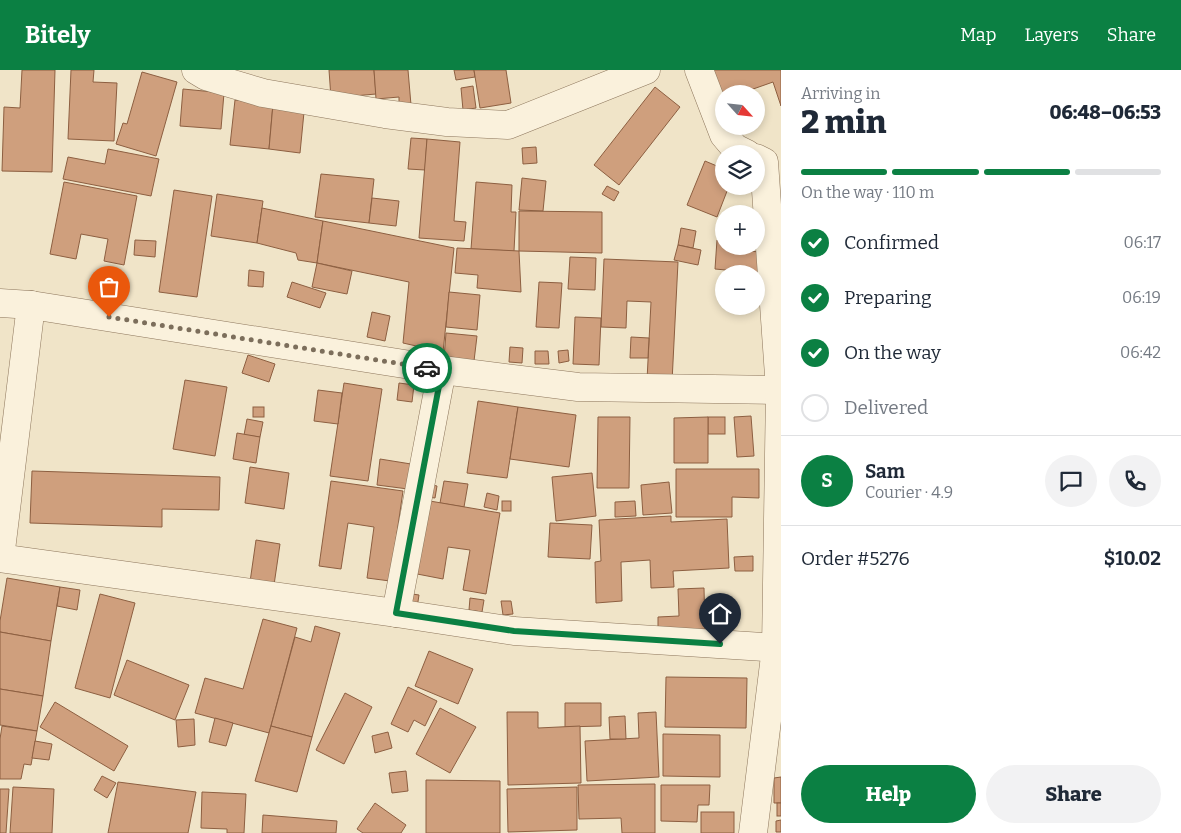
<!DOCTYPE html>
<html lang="en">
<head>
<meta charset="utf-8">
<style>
  :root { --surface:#fff; --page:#f2f2f3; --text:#1f2937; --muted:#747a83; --line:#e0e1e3; --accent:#0b8043 }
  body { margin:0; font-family:Bitter,serif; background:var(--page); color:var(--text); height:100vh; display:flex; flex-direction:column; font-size:19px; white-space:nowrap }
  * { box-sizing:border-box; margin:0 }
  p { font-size:16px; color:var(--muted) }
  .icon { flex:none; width:28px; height:28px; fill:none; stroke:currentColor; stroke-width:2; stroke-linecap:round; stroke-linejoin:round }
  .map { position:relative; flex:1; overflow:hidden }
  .details { display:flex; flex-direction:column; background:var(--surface); width:400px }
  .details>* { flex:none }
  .needle { width:32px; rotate:117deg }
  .tools { position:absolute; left:715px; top:15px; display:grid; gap:10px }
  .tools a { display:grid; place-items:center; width:50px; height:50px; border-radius:50%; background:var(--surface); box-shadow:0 2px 8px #0003; font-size:25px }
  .pin { position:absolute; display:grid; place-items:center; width:42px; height:42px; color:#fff; margin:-51px -21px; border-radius:50% 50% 50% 0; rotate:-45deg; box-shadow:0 0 5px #0007 }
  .pin .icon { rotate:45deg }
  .courier { position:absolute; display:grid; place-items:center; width:50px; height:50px; margin:-25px; border:4px solid #0b8043; border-radius:50%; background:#fff; color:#222; box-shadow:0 1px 6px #0007 }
  .headline em { font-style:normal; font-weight:800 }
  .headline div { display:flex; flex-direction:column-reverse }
  .headline { display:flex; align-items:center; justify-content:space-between; height:85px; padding:0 20px }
  h1 { font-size:32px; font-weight:800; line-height:38px }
  .bar { display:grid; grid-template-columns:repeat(4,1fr); gap:8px 5px; align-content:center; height:60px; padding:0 20px }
  .bar i { height:6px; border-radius:4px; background:var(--line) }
  .bar .on { background:var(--accent) }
  .bar p { grid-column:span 4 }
  .line { display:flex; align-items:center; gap:12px; padding:0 20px; border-top:1px solid var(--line) }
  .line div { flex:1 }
  .round { display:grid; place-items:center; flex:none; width:52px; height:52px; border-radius:26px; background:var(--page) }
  ol { padding:0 20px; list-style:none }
  li { display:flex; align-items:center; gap:15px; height:55px }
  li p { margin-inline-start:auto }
  li .icon { padding:5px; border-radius:50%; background:var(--accent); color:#fff; stroke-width:4 }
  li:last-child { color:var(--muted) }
  li i { width:28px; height:28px; border:2px solid var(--line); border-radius:50% }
  .cta { display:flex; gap:10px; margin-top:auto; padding:10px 20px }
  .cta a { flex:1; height:58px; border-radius:30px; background:var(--accent); color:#fff; font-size:20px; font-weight:800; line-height:58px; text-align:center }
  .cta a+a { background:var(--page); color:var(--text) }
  header { display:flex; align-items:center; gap:30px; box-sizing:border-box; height:70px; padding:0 25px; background:var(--accent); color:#fff }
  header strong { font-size:24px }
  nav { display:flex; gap:28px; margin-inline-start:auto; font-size:18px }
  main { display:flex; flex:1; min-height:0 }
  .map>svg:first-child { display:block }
  .building { fill:#cf9f7d; stroke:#8d5f41 }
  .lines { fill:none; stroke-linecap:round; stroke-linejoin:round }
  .minor-casing { stroke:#8d765c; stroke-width:29 }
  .minor { stroke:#faf1dc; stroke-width:28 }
  .done { stroke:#7c6e5b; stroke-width:5; stroke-dasharray:0 9 }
  .route { stroke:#0b8043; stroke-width:6 }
</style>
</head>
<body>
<header>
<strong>Bitely</strong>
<nav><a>Map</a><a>Layers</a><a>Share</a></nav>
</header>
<main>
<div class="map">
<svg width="781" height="763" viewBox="0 0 781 763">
  <rect width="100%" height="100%" fill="#f0e4c8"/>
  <!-- building -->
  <g class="building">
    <path d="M22 0H55L52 102 2 101 4 37 20 38Z"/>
    <path d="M71 0H94L93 12 117 13 114 71 68 69Z"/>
    <path d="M329 0H374L376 24 331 28Z"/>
    <path d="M374 0H408L411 35 399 37V27L376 29Z"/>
    <path d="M454 0H474L475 7 456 10Z"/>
    <path d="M474 0H506L511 33 480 38Z"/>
    <path d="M713 0H781V36L773 12 739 24H724V29Z"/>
    <path d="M142 2 177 12 156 86 116 74 123 53 127 54Z"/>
    <path d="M473 16 476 38 463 40 461 18Z"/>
    <path d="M655 17 680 37 619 115 594 95Z"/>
    <path d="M183 19 224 23 221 59 180 56Z"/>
    <path d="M235 30 273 34 269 79 230 75Z"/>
    <path d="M305 32 300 83 269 79 273 34Z"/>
    <path d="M411 68 427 69 425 100 408 99Z"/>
    <path d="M427 69 460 72 454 151 466 152 464 171 419 168Z"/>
    <path d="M536 77 537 93 523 94 522 78Z"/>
    <path d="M108 79 159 89 151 126 63 109 68 87 105 94Z"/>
    <path d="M705 91 724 99V116H729L717 147 687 135Z"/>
    <path d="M321 104 374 109 369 153 315 147Z"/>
    <path d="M522 108 546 111 543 141 519 140Z"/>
    <path d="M64 112 137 126 124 195 104 191 108 169 81 164 76 189 50 184Z"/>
    <path d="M476 112 512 115 511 142H516L514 181 471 179Z"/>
    <path d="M607 116 619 122 614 131 602 124Z"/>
    <path d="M174 120 212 126 197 227 159 222Z"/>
    <path d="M217 124 263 131 257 173 211 166Z"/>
    <path d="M372 128 399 131 396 156 369 153Z"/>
    <path d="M262 138 323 151 317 193 298 190 296 183 257 173Z"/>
    <path d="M519 141 602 142V183L519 181Z"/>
    <path d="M323 151 454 178 443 282 403 273 409 212 317 193Z"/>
    <path d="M681 158 696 161 693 178 678 175Z"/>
    <path d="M135 170 156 171 155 187 134 185Z"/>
    <path d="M717 170 724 171V176H729L728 179 760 182 758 203 715 199Z"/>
    <path d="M678 175 701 180 698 195 674 190Z"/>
    <path d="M457 178 519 181 521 222 477 218 478 205 455 203Z"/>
    <path d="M570 187 596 188 595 220 568 219Z"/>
    <path d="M604 189 678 192 672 312 647 310 651 232 627 231 626 258 601 257Z"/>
    <path d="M317 193 352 201 347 224 312 217Z"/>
    <path d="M249 200 264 202 263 217 248 216Z"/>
    <path d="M110 210 125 213 121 233 105 230Z"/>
    <path d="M292 212 326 223 320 238 287 227Z"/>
    <path d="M539 212 562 213 559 258 536 257Z"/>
    <path d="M449 222 480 225 477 260 446 257Z"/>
    <path d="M372 242 390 246 385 271 367 267Z"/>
    <path d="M575 247 601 248 599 295 573 294Z"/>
    <path d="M446 263 477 266 474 291 444 288Z"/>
    <path d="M631 267 649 268 648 288H630Z"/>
    <path d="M510 277 523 278 522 293 509 292Z"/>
    <path d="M568 280 569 291 559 293 558 281Z"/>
    <path d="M535 281H548L549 294H535Z"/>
    <path d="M248 285 275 294 269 312 242 303Z"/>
    <path d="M185 310 227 317 215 386 173 379Z"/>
    <path d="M344 313 382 319 368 411 330 406Z"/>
    <path d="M399 313 414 315 412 332 397 330Z"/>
    <path d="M318 320 342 323 338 354 314 351Z"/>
    <path d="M478 331 518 337 507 408 467 403Z"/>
    <rect x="253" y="337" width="11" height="10"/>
    <path d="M518 337 576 345 569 397 510 389Z"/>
    <path d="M751 346 754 386 737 387 734 347Z"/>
    <path d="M598 347H630L629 418H597Z"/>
    <rect x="708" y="347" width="17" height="17"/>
    <path d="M708 347V393H674V348Z"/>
    <path d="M247 349 263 352 260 367 244 365Z"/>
    <path d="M237 363 260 367 256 393 233 389Z"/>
    <path d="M380 389 411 394 408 419 377 415Z"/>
    <path d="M250 397 289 403 284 439 245 433Z"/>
    <path d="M676 399H759V428L732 427V447H676Z"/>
    <path d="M32 401 220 407 219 440 162 439V457L30 453Z"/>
    <path d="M592 403 596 446 556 451 552 407Z"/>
    <path d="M331 411 403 421 390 511 367 508 374 457 348 453 341 499 319 496Z"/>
    <path d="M444 411 468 414 464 437 440 433Z"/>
    <path d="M669 412 672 443 643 445 641 415Z"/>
    <path d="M423 413 437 416 435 428 421 426Z"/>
    <path d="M487 423 499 426 497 440 484 437Z"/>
    <path d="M424 430 500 443 486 524 463 520 470 480 448 477 443 509 412 503Z"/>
    <rect x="502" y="431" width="9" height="10"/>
    <path d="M635 431 636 446 615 447V432Z"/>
    <path d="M671 446V452L727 449 729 498 673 501 674 517 651 518 650 490 621 492 622 531 596 533 595 492 601 491 599 450Z"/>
    <path d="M550 453 592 455 590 489 548 487Z"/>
    <path d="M256 470 280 474 274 515 250 512Z"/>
    <path d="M753 486V501H735L734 487Z"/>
    <path d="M7 508 60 517 51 571 0 562V551Z"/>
    <path d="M60 517 80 520 77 540 57 536Z"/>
    <path d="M704 518 705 560 658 562V547L679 546 678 519Z"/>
    <path d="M406 523 419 525 417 538 403 535Z"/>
    <path d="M100 524 135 533 110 628 75 618Z"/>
    <path d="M470 528 484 530 482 542 469 540Z"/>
    <path d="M501 531H511L513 544 503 545Z"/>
    <path d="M731 540V559L708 560V541Z"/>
    <path d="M263 549 297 558 269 663 195 643 205 608 243 619Z"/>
    <path d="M315 556 340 563 312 667 271 656 295 567 311 572Z"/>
    <path d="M0 562 51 571 43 626 0 619Z"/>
    <path d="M429 581 473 599 458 634 415 616Z"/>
    <path d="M127 590 189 615 175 650 114 625Z"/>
    <path d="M666 607 747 608 746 658 665 657Z"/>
    <path d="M408 617 437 631 425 656 414 650 408 662 391 654Z"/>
    <path d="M0 619 43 626 37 661 0 655Z"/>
    <path d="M345 623 372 637 344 694 316 680Z"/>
    <path d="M55 632 128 676 114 701 40 657Z"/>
    <path d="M565 633H601V656L565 657Z"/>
    <path d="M440 638 476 657 450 703 416 684Z"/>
    <path d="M507 642H538V658L580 656 581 713 508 715Z"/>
    <path d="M656 642 659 707 587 711 585 671 639 668 638 643Z"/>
    <path d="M625 646 626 669H610L609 647Z"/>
    <path d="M215 648 233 653 226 676 209 672Z"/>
    <path d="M194 649 195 675 178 677 176 650Z"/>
    <path d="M2 656 37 661 31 695 24 694 21 709H0V669Z"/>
    <path d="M271 656 312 667 297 722 255 711Z"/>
    <path d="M388 662 392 678 375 683 372 666Z"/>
    <path d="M663 664 720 665V707L663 706Z"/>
    <path d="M35 671 52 674 49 690 32 688Z"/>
    <path d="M406 701 408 721 392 723 389 703Z"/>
    <path d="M102 706 116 713 107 728 94 720Z"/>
    <path d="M781 707V733H774V708Z"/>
    <path d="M426 710 500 711V763H426Z"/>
    <path d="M118 712 196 722 188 763H108Z"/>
    <path d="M655 714V763H622L621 748 579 749 578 715Z"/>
    <path d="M661 715H710L709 735H698L697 752 661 751Z"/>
    <path d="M13 717 54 719 52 763H10Z"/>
    <path d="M577 717V760L508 762 507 719Z"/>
    <path d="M0 719H9L6 763H0Z"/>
    <path d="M202 722 246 724 244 763H227V759L201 758Z"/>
    <path d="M375 733 406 755 401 763H363L357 759Z"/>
    <rect x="777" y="733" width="4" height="13"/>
    <rect x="701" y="742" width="33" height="21"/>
    <path d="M263 745 337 751 336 763H262Z"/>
    <path d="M781 750V762H776V751Z"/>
  </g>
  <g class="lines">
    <defs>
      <g id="minor">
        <path d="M196 0 206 6 263 23 385 44 447 52 508 55 646 0"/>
        <path d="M699 0 724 65 735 78 747 84"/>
        <path d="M0 233 31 235 442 300 578 317 781 320"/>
        <path d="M0 488 396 543 514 561 781 578"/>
        <path d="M0 488 31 235"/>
        <path d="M396 543 442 300"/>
        <path d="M753 763 776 578 780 320 764 92 756 88"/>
      </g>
    </defs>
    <!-- minor casing -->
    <use href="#minor" class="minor-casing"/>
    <!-- minor -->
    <use href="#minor" class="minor"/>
  </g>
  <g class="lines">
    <!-- done -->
    <path class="done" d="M109 247 427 298"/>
    <!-- route -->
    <path class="route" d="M427 298 442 300 396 543 514 561 720 574"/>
  </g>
</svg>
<div class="tools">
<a><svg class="needle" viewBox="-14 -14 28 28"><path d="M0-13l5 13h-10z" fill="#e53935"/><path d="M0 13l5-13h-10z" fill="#747a83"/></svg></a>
<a><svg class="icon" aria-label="layers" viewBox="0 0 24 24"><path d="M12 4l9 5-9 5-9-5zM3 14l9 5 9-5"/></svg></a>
<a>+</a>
<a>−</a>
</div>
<div class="pin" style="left:109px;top:247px;background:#ea580c"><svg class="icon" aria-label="bag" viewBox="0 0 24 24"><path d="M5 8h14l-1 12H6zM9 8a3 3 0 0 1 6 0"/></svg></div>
<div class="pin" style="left:720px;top:574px;background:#1f2937"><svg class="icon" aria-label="home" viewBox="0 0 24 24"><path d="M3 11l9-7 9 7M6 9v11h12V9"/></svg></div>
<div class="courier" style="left:427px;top:298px"><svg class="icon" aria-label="car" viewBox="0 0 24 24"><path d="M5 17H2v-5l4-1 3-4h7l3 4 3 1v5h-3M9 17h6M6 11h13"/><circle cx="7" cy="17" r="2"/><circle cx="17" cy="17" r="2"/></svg></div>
</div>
<section class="details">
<div class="headline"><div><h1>2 min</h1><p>Arriving in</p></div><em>06:48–06:53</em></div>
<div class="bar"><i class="on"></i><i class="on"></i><i class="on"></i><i></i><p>On the way · 110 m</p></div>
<ol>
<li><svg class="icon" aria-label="check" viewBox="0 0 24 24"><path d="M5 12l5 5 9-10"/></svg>Confirmed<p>06:17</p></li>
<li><svg class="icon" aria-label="check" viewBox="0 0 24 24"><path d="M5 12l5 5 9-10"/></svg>Preparing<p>06:19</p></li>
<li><svg class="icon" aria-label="check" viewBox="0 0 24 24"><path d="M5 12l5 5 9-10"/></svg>On the way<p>06:42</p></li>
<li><i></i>Delivered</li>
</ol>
<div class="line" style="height:90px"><b class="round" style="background:var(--accent);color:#fff">S</b><div><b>Sam</b><p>Courier · 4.9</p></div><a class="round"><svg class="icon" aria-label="chat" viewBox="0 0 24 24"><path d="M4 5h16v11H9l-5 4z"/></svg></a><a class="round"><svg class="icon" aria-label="phone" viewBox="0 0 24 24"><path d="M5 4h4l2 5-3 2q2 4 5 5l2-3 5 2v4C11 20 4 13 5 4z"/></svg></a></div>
<div class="line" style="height:65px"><div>Order #5276</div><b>$10.02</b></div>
<div class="cta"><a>Help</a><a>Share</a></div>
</section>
</main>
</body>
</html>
